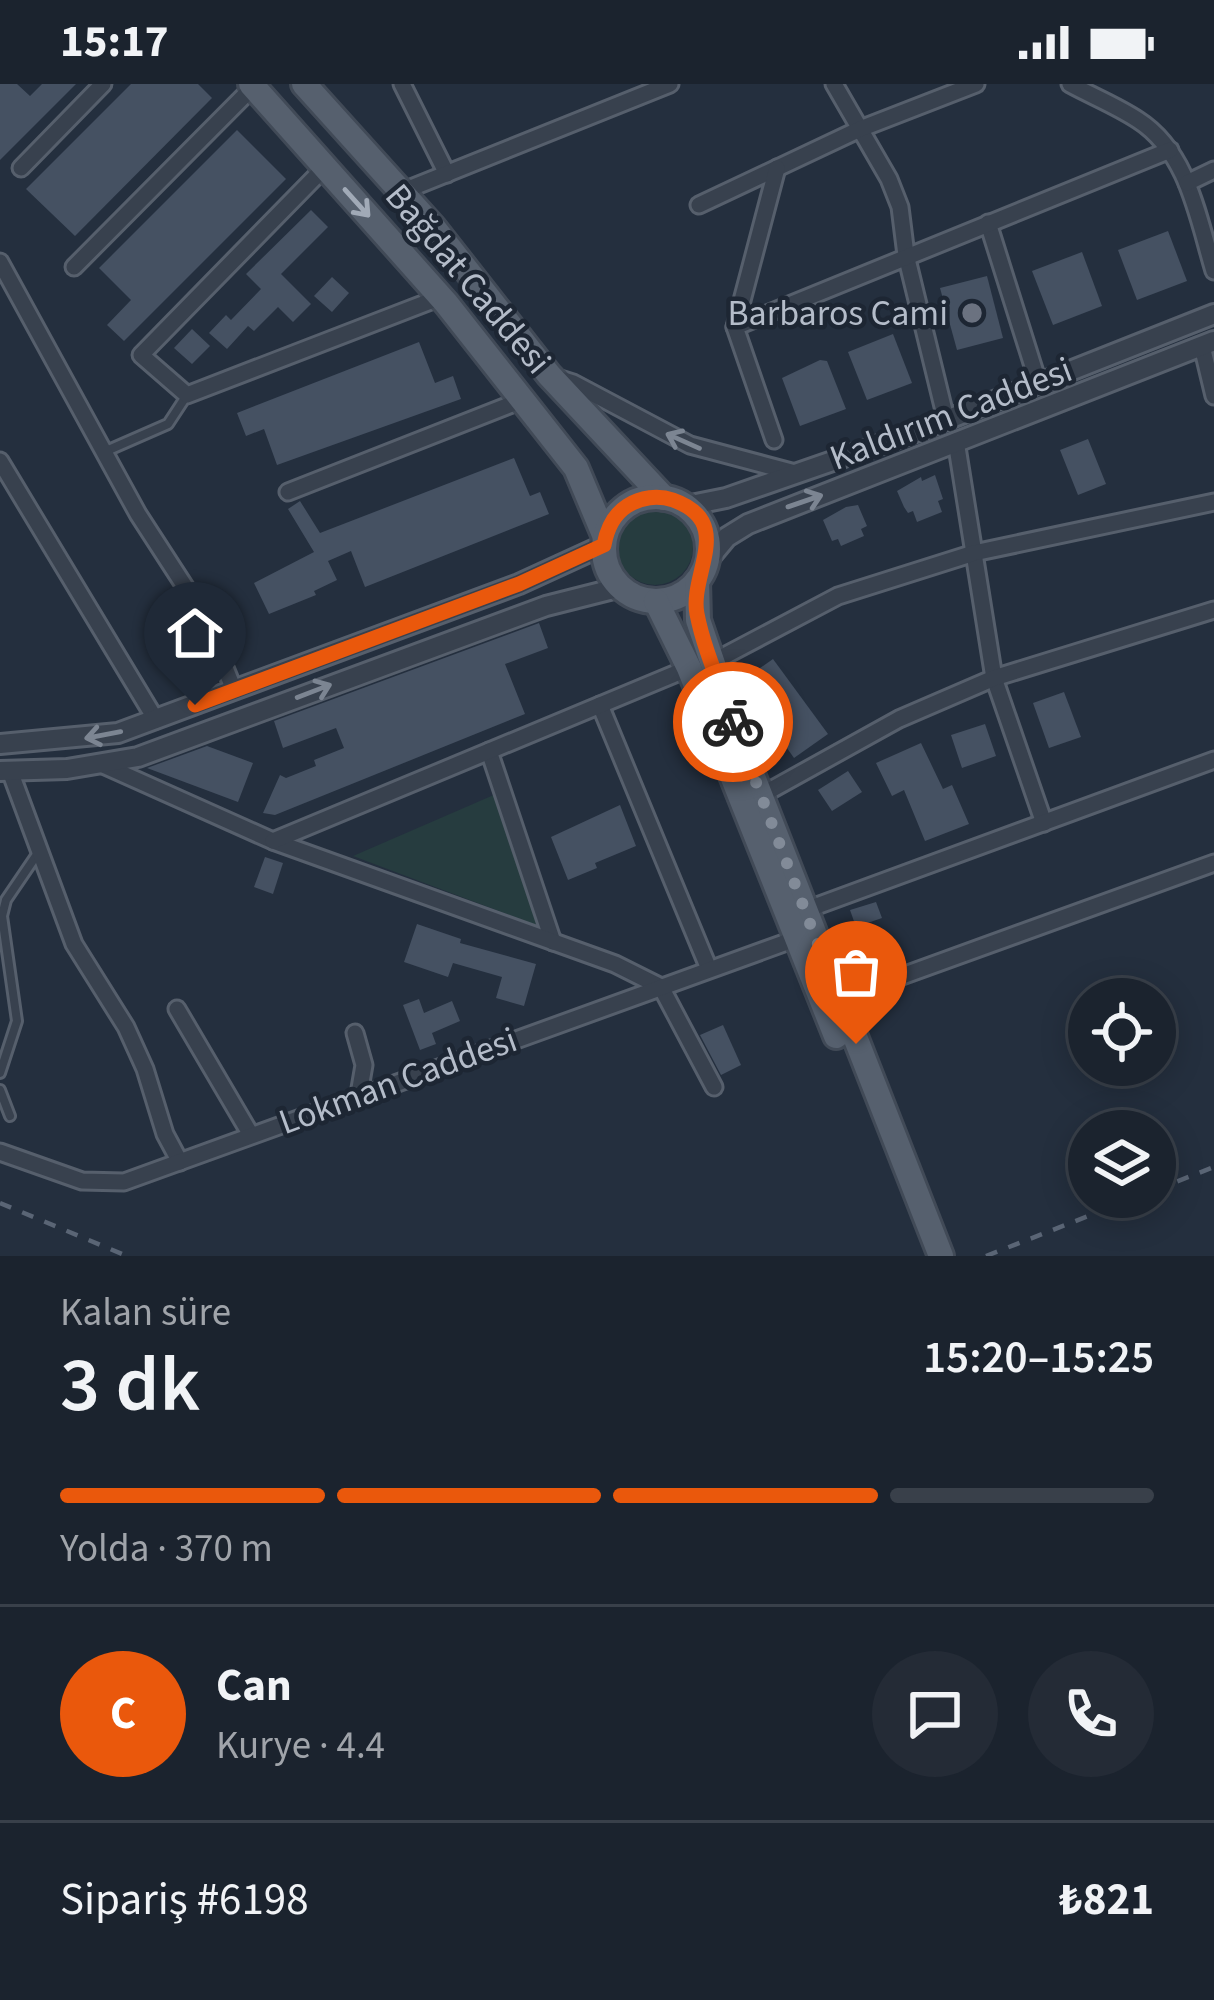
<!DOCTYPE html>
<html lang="tr">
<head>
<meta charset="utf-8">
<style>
  :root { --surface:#1b232e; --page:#242b36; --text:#f1f3f6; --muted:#a0a4aa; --line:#39404a; --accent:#ea580c }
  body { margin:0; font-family:"Source Sans 3",sans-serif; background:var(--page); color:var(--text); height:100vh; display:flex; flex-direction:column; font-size:45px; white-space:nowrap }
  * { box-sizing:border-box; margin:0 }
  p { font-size:39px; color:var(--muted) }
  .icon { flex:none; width:66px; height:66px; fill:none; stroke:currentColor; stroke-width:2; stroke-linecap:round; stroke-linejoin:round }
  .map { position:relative; height:1172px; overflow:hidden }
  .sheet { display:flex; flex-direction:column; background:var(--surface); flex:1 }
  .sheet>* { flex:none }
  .fabs { position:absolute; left:1068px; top:894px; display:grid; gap:24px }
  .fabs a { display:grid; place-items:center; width:108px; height:108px; border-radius:50%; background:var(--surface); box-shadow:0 6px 30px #0003,0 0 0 3px var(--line); font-size:60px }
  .pin { position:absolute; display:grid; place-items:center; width:102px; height:102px; color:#fff; margin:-123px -51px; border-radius:50% 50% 50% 0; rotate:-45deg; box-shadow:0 0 12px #0007 }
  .pin .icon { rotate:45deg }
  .courier { position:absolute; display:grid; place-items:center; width:120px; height:120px; margin:-60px; border:9px solid #ea580c; border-radius:50%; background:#fff; color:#222; box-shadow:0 3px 15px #0007 }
  .overview em { font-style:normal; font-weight:600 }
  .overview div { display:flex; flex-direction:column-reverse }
  .overview { display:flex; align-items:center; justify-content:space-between; height:204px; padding:0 60px }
  h1 { font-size:78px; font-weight:600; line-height:90px }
  .bar { display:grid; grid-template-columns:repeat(4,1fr); gap:18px 12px; align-content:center; height:144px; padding:0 60px }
  .bar i { height:15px; border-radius:9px; background:var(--line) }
  .bar .current { background:var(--accent) }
  .bar p { grid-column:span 4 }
  .line { display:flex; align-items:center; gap:30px; padding:0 60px; border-top:3px solid var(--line) }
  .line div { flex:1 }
  .round { display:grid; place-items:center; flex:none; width:126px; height:126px; border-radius:63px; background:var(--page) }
  .status { display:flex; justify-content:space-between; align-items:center; height:84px; padding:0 60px; background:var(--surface); direction:ltr }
  .status svg { height:33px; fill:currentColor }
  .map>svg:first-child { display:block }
  .green { fill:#263c3f }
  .building { fill:#455162 }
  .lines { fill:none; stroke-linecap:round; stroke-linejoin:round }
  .service-casing { stroke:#565f6c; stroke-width:14 }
  .minor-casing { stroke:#565f6c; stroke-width:21 }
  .tertiary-casing { stroke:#565f6c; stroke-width:24 }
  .primary-casing { stroke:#414a57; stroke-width:30 }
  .service { stroke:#38414e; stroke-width:8 }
  .minor { stroke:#38414e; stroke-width:15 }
  .tertiary { stroke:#38414e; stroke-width:18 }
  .primary { stroke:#56606e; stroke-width:24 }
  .rail { stroke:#5a6575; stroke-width:4.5; stroke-dasharray:12 12; stroke-linecap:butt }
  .oneway { stroke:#a1aab7 }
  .oneway2 { stroke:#7c8592 }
  .done { stroke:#828b98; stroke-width:12; stroke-dasharray:0 21.6 }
  .route { stroke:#ea580c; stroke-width:15 }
  .worship-dot { fill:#6b7280; stroke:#1d2633; stroke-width:4.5 }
  .labels { text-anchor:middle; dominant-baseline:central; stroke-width:9; stroke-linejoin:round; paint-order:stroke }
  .street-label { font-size:36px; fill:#b4bcc9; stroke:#1d2633 }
  .poi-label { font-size:36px; fill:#b4bcc9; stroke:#1d2633; text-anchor:end }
</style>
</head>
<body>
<div class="status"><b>15:17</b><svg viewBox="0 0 49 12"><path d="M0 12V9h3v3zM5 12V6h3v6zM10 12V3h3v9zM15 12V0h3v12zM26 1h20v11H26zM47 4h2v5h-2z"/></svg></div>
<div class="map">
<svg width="1214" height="1172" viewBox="0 0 1214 1172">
  <rect width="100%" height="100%" fill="#242f3e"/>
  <!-- green -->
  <g class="green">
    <circle cx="655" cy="463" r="38"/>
    <path d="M496 710 549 846 353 772Z"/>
  </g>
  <!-- building -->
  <g class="building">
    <path d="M0 0H17L30 12 42 0H76L0 76Z"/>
    <path d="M131 0H198L212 14 75 152 26 105Z"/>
    <path d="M237 46 286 95 124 257 107 241 131 216 99 184Z"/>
    <path d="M311 126 328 143 281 190 311 220 293 238 278 223 254 247 248 242 227 265 209 249 226 231 231 236 261 205 246 190Z"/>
    <path d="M1168 147 1187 197 1137 216 1118 166Z"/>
    <path d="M1082 168 1102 222 1053 241 1032 187Z"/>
    <path d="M987 192 1003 254 957 266 940 204Z"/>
    <path d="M332 193 349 209 332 228 314 212Z"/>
    <path d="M192 245 210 262 192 280 174 264Z"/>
    <path d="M893 250 912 299 867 316 848 268Z"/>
    <path d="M419 258 435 299 453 292 461 315 277 381 264 345 246 352 237 329Z"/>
    <path d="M820 276 827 277 846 325 800 342 782 294Z"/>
    <path d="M1088 355 1106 400 1078 411 1060 366Z"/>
    <path d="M514 374 530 412 540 408 549 430 365 503 351 467 328 477 337 496 314 507 316 511 269 530 254 499 314 468 288 425 300 417 320 449Z"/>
    <path d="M935 391 943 415 938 417 942 428 917 438 913 427 908 429 904 423 897 407 921 393 922 397Z"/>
    <path d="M858 421 867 442 861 445 864 452 841 462 838 455 832 457 823 436 846 423Z"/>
    <path d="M539 539 548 564 505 580 525 630 275 731 263 729 280 691 286 694 316 682 314 676 344 664 336 644 283 664 274 637Z"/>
    <path d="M773 575 828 650 794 674 740 598Z"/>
    <path d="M1064 608 1081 653 1049 664 1033 619Z"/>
    <path d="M985 640 996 672 962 684 951 651Z"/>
    <path d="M921 659 943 705 952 701 969 740 925 757 904 706 892 712 876 679Z"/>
    <path d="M207 662 253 679 238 718 147 684Z"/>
    <path d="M848 687 862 708 832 727 818 706Z"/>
    <path d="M620 721 636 762 595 779 597 784 568 796 551 753Z"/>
    <path d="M265 773 283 779 273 810 254 803Z"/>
    <path d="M876 818 882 834 856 843 850 826Z"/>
    <path d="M417 840 461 855 460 859 536 880 524 922 496 914 502 893 453 879 448 893 404 878Z"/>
    <path d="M419 915 424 929 452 917 460 937 432 949 436 960 420 966 403 921Z"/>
    <path d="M723 941 741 981 721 991 700 951Z"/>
  </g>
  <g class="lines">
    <defs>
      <g id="service">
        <path d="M104 368 168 340 187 311"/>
        <path d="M0 989 17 937 2 832 6 816 40 766"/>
        <path d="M0 1006 10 1032"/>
      </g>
      <g id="minor">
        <path d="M402 0 447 90"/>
        <path d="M834 0 889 95 900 123 906 171 946 335"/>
        <path d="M1070 0C1092 12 1117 22 1138 36 1188 68 1198 134 1214 187"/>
        <path d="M325 83 141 271 187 311 441 213"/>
        <path d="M21 84 103 0"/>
        <path d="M1187 99 1214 86"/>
        <path d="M401 108 670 0"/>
        <path d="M699 121 860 45 976 0"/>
        <path d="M988 139 1038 298"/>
        <path d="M0 178 138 430 204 532 234 606"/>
        <path d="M74 183 253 3"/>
        <path d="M735 243 777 84"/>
        <path d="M1202 262 1214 312"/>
        <path d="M554 293 573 299 690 361 795 389"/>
        <path d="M774 356 735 243 1170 66"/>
        <path d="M956 357 994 594 1044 739"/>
        <path d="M0 377 156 636"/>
        <path d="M288 408 522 316"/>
        <path d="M713 578 838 512 974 469 1214 418"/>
        <path d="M600 621 709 885"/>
        <path d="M489 667 553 858"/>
        <path d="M103 681 273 757 615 880 661 903 714 1003"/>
        <path d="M10 687 74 860 126 943 145 985 165 1050 180 1078"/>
        <path d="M760 712 899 635 994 594 1214 526"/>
        <path d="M273 757 689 584"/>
        <path d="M803 827 1214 676"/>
        <path d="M869 904 1214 779"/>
        <path d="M177 925 251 1051"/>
        <path d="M355 949 364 981 359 1010"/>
        <path d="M0 1068 82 1097 124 1098 795 855"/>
      </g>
      <g id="tertiary">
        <path d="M686 422 726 414 916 348 1214 230"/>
        <path d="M707 477 727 453 748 440 1214 257"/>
        <path d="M0 660 118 649 519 500 604 461"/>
        <path d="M0 687 67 685 138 673 546 522 621 503"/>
      </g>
      <g id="primary">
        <path d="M251 0 446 219 576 384 605 453"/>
        <path d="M304 0 433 143 549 291 664 414"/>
        <circle cx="656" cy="465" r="52"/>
        <path d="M697 497 698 536 741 662 941 1172"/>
        <path d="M656 517 689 584 836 952"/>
      </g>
    </defs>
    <!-- service casing -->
    <use href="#service" class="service-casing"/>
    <!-- minor casing -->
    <use href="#minor" class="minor-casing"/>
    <!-- tertiary casing -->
    <use href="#tertiary" class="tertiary-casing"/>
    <!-- primary casing -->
    <use href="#primary" class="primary-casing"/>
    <!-- service -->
    <use href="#service" class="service"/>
    <!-- minor -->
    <use href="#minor" class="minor"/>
    <!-- tertiary -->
    <use href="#tertiary" class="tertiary"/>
    <!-- primary -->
    <use href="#primary" class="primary"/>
    <!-- rail -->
    <g class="rail">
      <path d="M1155 1106 1214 1083"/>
      <path d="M0 1119 127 1172"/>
      <path d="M986 1172 1137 1113"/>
    </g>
  </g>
  <!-- one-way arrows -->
  <defs><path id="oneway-shaft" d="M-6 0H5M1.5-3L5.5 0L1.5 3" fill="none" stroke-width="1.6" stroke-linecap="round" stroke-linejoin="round" transform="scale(3)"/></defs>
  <use class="oneway" href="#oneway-shaft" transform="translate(357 119) rotate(48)"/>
  <g class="oneway2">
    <use href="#oneway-shaft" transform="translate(683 357) rotate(-156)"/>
    <use href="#oneway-shaft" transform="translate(805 417) rotate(-19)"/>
    <use href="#oneway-shaft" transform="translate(314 607) rotate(-21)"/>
    <use href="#oneway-shaft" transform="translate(103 651) rotate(169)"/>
  </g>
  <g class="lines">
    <!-- done -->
    <path class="done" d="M733 638 856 960"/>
    <!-- route -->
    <path class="route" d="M195 621 519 500 604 461C607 445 613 431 627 422 641 413 658 411 673 416 736 438 689 490 697 530 704 566 721 603 733 638"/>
  </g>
  <!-- markers -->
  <circle class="worship-dot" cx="972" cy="229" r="12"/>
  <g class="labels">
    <!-- street labels -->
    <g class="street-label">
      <text transform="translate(468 195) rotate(50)">Bağdat Caddesi</text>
      <text transform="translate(951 330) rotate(-21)">Kaldırım Caddesi</text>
      <text transform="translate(398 997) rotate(-20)">Lokman Caddesi</text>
    </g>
    <!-- poi labels -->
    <g class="poi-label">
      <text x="948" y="229">Barbaros Cami</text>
    </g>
  </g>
</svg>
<div class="fabs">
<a><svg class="icon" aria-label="locate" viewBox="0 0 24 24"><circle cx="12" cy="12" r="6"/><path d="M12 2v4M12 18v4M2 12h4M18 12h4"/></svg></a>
<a><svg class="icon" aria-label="layers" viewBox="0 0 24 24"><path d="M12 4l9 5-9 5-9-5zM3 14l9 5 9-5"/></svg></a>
</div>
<div class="pin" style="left:856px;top:960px;background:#ea580c"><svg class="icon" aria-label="bag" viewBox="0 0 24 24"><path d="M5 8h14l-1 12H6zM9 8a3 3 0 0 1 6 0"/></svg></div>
<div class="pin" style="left:195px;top:621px;background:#1f2937"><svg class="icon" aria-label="home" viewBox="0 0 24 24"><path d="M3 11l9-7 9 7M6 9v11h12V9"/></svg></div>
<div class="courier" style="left:733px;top:638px"><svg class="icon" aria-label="bike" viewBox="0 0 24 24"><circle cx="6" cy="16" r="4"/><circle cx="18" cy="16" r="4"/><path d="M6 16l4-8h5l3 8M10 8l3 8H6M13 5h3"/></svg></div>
</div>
<section class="sheet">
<div class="overview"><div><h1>3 dk</h1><p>Kalan süre</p></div><em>15:20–15:25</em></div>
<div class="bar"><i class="current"></i><i class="current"></i><i class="current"></i><i></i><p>Yolda · 370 m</p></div>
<div class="line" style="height:216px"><b class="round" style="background:var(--accent);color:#fff">C</b><div><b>Can</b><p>Kurye · 4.4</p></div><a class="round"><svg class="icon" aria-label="chat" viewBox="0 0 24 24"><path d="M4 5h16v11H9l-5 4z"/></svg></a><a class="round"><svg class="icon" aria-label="phone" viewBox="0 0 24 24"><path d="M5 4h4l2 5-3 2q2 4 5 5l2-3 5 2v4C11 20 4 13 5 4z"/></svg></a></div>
<div class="line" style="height:156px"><div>Sipariş #6198</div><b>₺821</b></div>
</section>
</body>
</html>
